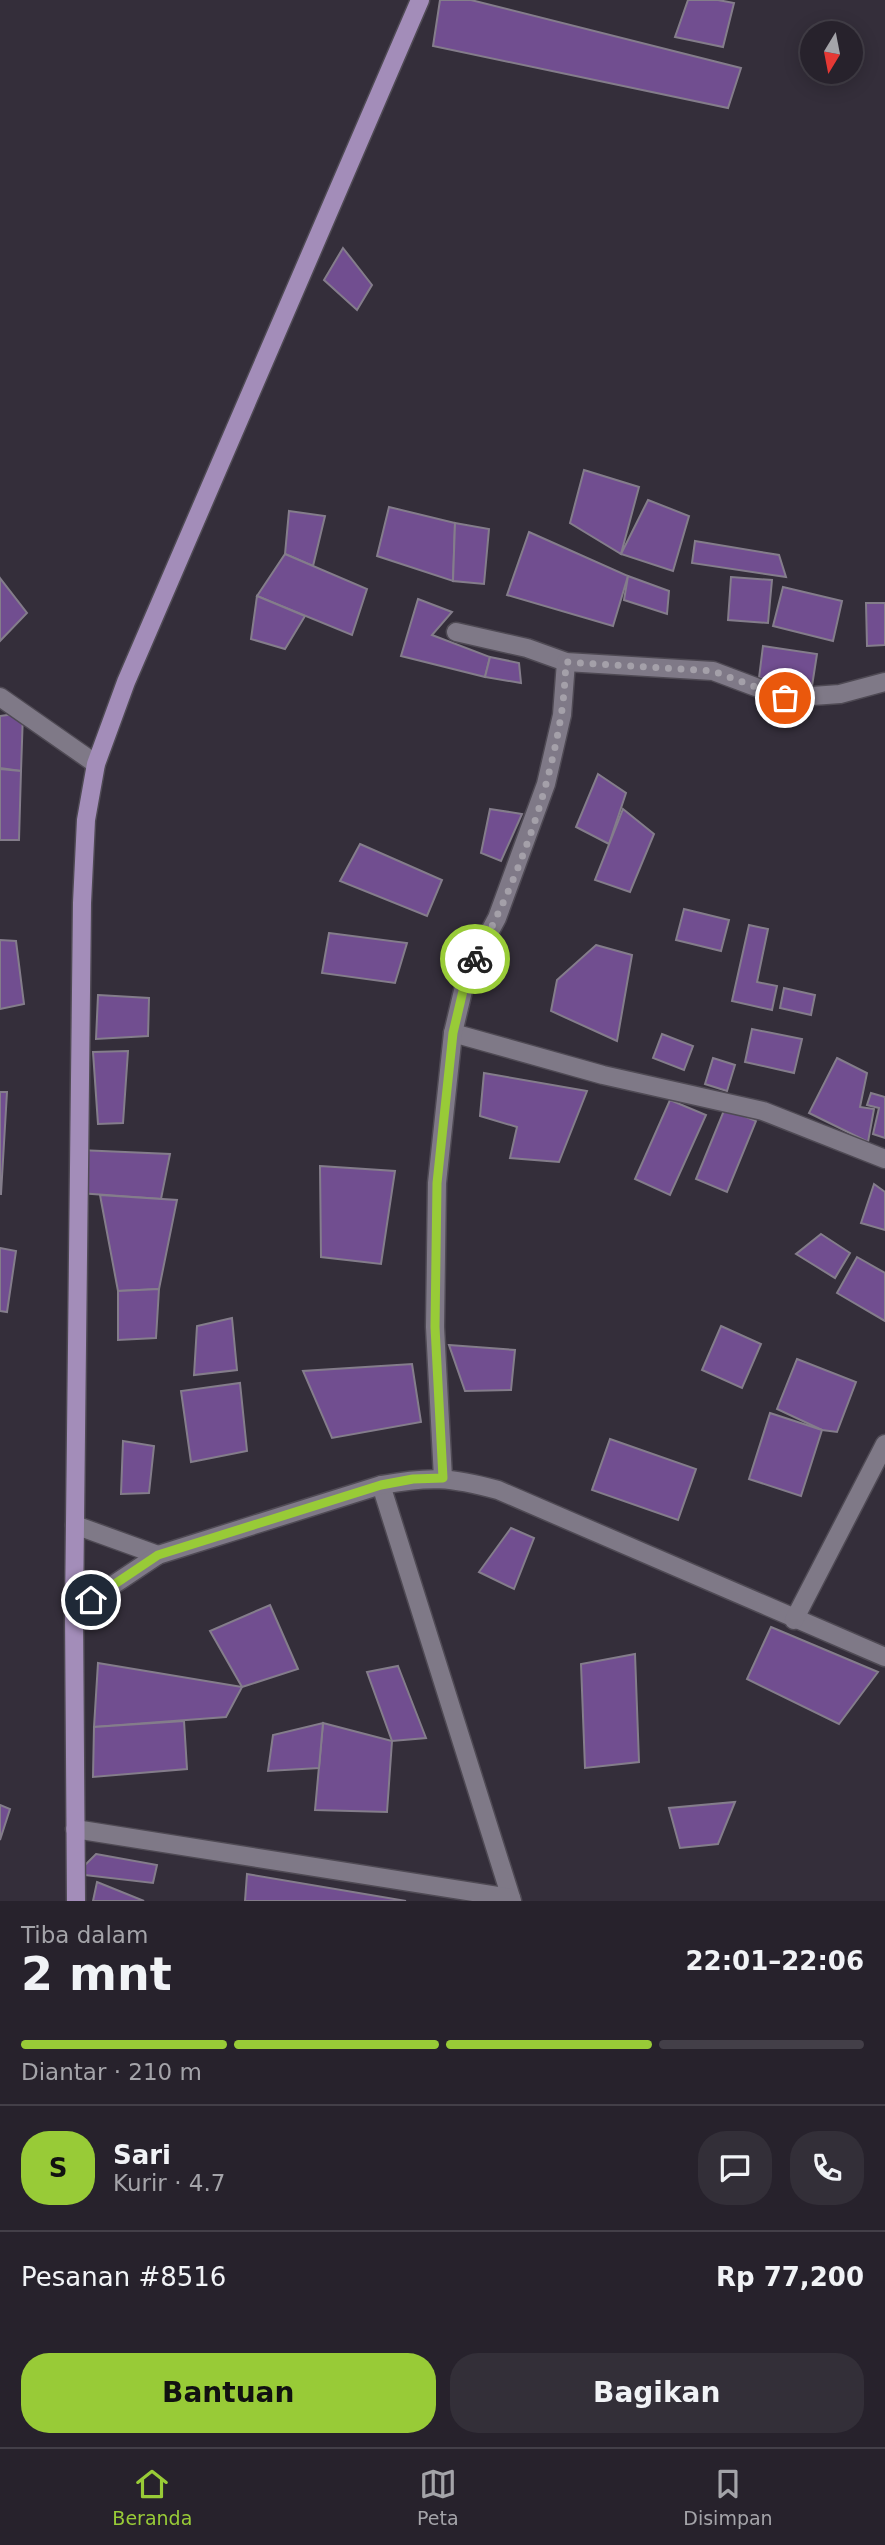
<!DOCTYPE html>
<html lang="id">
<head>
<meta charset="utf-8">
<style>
  :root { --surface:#27222c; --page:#332f38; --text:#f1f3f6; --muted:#a4a4a9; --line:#433f48; --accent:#98cb37 }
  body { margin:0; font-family:"DejaVu Sans",sans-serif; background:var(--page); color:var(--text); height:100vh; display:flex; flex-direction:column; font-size:26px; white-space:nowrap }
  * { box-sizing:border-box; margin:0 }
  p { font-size:23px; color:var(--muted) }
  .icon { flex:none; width:38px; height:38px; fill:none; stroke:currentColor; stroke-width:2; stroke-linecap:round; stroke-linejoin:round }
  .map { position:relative; height:1901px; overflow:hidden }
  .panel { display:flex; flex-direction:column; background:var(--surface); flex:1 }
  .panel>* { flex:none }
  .needle { width:46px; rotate:190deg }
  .controls { position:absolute; left:800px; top:21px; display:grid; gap:14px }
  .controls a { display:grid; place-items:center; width:63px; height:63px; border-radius:50%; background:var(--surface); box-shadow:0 4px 18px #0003,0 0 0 2px var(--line); font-size:35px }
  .pin { position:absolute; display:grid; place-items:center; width:60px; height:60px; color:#fff; margin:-30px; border:4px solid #fff; border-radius:50%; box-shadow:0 2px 7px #0007 }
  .courier { position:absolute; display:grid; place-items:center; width:70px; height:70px; margin:-35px; border:5px solid #98cb37; border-radius:50%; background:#fff; color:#222; box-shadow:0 2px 9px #0007 }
  .overview em { font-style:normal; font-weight:700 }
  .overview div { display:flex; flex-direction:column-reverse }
  .overview { display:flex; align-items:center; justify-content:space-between; height:119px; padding:0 21px }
  h1 { font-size:46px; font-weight:700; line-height:52px }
  .bar { display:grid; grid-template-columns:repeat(4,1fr); gap:10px 7px; align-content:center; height:84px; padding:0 21px }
  .bar i { height:9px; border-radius:5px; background:var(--line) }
  .bar .active { background:var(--accent) }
  .bar p { grid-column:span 4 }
  .line { display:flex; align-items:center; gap:18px; padding:0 21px; border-top:2px solid var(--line) }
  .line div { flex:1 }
  .round { display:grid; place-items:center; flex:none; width:74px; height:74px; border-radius:28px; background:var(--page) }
  .cta { display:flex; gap:14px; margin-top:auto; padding:14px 21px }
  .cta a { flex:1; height:80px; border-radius:28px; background:var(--accent); color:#111; font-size:28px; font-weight:700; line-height:80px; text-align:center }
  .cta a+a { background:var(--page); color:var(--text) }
  .menu { display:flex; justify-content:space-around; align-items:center; height:98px; border-top:2px solid var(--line); background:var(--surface); font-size:19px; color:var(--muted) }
  .menu a { display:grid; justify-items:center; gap:4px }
  .menu .active { color:var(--accent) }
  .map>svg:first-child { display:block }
  .building { fill:#714e90; stroke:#847d8b; stroke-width:2 }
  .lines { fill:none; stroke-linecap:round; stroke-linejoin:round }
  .minor-casing { stroke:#4f4a54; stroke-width:21 }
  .major-casing { stroke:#4f4a54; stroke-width:21 }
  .minor { stroke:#7f7987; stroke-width:18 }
  .major { stroke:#a38db9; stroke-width:18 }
  .done { stroke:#a4a0a9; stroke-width:7; stroke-dasharray:0 12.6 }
  .route { stroke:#98cb37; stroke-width:9 }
</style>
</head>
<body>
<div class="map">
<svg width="885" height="1901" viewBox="0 0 885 1901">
  <rect width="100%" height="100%" fill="#342e3a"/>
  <!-- building -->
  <g class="building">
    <path d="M440 0H471L741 68 728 108 433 46Z"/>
    <path d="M688 0H718L734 3 723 47 675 37Z"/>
    <path d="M343 248 372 285 357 310 324 280Z"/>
    <path d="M584 470 639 487 621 554 570 523Z"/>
    <path d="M648 500 689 516 673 571 621 554Z"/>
    <path d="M389 507 455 523 453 581 377 556Z"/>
    <path d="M289 511 325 516 313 566 285 554Z"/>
    <path d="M455 523 489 529 484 584 453 581Z"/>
    <path d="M529 532 628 576 613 626 507 595Z"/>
    <path d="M695 541 779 555 786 577 692 563Z"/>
    <path d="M285 554 367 589 352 635 257 596Z"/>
    <path d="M628 576 669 591 667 614 624 600Z"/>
    <path d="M731 577 772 580 768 623 728 620Z"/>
    <path d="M0 578 27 613 0 641Z"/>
    <path d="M783 587 842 601 833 641 773 626Z"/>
    <path d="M257 596 305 616 285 649 251 639Z"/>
    <path d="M418 599 452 612 432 635 490 657 485 677 401 656Z"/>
    <path d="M866 603H885V645L867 646Z"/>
    <path d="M763 646 817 654 812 686 759 678Z"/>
    <path d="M490 657 519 663 521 683 485 677Z"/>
    <path d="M23 713 21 771 0 768V716Z"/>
    <path d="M0 769 21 771 19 840H0Z"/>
    <path d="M598 774 626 793 609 844 576 827Z"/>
    <path d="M490 809 522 814 501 861 481 853Z"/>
    <path d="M623 809 654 834 630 892 595 880Z"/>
    <path d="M360 844 442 880 427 916 340 881Z"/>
    <path d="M684 909 729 920 721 951 676 940Z"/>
    <path d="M749 925 768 929 757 982 777 986 772 1010 732 1001Z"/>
    <path d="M329 933 407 943 395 983 322 973Z"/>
    <path d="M0 940 16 941 24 1004 0 1009Z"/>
    <path d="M596 945 632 955 617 1041 551 1011 557 980Z"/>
    <path d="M784 988 815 995 811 1015 780 1008Z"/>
    <path d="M98 995 149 998 148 1036 96 1039Z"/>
    <path d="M752 1029 802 1039 794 1073 745 1062Z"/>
    <path d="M662 1034 693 1046 684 1070 653 1058Z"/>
    <path d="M128 1051 123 1123 98 1124 93 1052Z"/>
    <path d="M713 1058 735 1065 727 1091 705 1084Z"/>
    <path d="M837 1058 867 1073 860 1107 874 1109 868 1142 809 1113Z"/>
    <path d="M484 1073 587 1091 559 1162 510 1158 517 1127 480 1116Z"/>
    <path d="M0 1092H7L1 1194H0Z"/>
    <path d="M871 1093 885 1097V1138L873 1134 879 1108 867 1105Z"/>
    <path d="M670 1100 706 1115 670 1195 635 1179Z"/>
    <path d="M725 1108 756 1121 727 1192 696 1179Z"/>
    <path d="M79 1150 170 1154 161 1199 79 1193Z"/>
    <path d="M320 1166 395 1171 381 1264 321 1257Z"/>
    <path d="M874 1184 885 1192V1230L861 1223Z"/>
    <path d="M100 1195 177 1200 159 1289 118 1291Z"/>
    <path d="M821 1234 850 1253 835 1278 796 1254Z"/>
    <path d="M0 1248 16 1251 7 1312 0 1311Z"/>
    <path d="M857 1257 885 1273V1321L837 1293Z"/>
    <path d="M159 1289 156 1338 118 1340V1291Z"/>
    <path d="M232 1318 237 1370 194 1375 197 1326Z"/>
    <path d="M721 1326 761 1344 742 1388 702 1370Z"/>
    <path d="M449 1345 515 1350 511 1390 465 1391Z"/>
    <path d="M797 1359 856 1382 837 1432 822 1430 777 1409Z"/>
    <path d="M412 1364 421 1422 332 1438 303 1371Z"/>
    <path d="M240 1383 247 1451 191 1462 181 1391Z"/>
    <path d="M770 1413 822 1430 801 1496 749 1479Z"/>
    <path d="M610 1439 696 1469 678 1520 592 1490Z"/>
    <path d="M123 1441 154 1446 149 1493 121 1494Z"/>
    <path d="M511 1528 534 1538 514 1589 479 1572Z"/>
    <path d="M270 1605 298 1669 242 1687 210 1631Z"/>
    <path d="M771 1627 878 1672 839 1724 747 1679Z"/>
    <path d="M635 1654 639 1762 585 1768 581 1664Z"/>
    <path d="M98 1663 242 1687 226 1717 94 1727Z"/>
    <path d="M398 1666 426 1738 392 1741 367 1672Z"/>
    <path d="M184 1721 187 1769 93 1777 94 1727Z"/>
    <path d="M323 1723 392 1741 387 1812 315 1810Z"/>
    <path d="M323 1723 319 1768 268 1771 273 1735Z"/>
    <path d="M735 1802 718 1844 680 1848 669 1808Z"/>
    <path d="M0 1805 10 1809 0 1840Z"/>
    <path d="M96 1854 157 1865 153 1883 76 1874Z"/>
    <path d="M247 1874 406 1901H245Z"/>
    <path d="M97 1882 144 1901H93Z"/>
  </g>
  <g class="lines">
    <defs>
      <g id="minor">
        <path d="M456 632 527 648 566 662 713 671 785 698 840 694 885 682"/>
        <path d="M0 697 96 764"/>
        <path d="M453 1033 603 1075 763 1111 885 1159"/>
        <path d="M443 1478 435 1327 437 1183 453 1033 467 974 497 918 546 784 562 715 566 662"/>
        <path d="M381 1485 512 1901"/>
        <path d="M75 1525 158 1555"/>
        <path d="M74 1611 158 1555 381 1485C430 1476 450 1477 498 1490L885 1657"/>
        <path d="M794 1620 885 1444"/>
        <path d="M75 1829 511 1898"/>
      </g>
      <path id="major" d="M76 1901 74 1611 82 903 86 820 96 764 126 682 420 0"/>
    </defs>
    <!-- minor casing -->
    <use href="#minor" class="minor-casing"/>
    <!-- major casing -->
    <use href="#major" class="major-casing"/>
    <!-- minor -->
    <use href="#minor" class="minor"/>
    <!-- major -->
    <use href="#major" class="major"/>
  </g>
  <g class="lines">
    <!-- done -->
    <path class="done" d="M475 959C516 884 547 800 561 716 564 698 565 680 566 662L713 671 785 698"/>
    <!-- route -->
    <path class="route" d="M91 1600 158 1555 381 1485 413 1479 443 1478 435 1327 437 1183 453 1033 467 974 475 959"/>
  </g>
</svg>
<div class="controls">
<a><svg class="needle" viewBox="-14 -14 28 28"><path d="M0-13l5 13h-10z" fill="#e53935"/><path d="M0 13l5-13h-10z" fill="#a4a4a9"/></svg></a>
</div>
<div class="pin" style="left:785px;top:698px;background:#ea580c"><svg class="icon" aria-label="bag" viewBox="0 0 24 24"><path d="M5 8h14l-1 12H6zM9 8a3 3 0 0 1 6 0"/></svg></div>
<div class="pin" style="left:91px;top:1600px;background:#1f2937"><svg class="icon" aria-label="home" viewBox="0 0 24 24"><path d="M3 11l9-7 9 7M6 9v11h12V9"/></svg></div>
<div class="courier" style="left:475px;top:959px"><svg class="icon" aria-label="bike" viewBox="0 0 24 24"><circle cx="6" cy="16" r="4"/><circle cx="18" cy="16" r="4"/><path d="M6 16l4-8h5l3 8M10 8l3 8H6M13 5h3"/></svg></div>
</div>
<section class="panel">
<div class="overview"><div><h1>2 mnt</h1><p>Tiba dalam</p></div><em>22:01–22:06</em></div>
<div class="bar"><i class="active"></i><i class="active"></i><i class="active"></i><i></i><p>Diantar · 210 m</p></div>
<div class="line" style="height:126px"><b class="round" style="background:var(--accent);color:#111">S</b><div><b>Sari</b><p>Kurir · 4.7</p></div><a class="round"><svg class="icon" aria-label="chat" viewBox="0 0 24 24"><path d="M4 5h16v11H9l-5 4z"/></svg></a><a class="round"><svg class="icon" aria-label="phone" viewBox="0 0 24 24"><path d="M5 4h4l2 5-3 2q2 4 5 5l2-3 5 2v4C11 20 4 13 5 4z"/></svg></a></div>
<div class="line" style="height:91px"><div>Pesanan #8516</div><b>Rp 77,200</b></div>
<div class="cta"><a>Bantuan</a><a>Bagikan</a></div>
</section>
<nav class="menu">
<a class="active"><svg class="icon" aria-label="home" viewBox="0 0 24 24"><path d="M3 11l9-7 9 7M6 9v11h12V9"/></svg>Beranda</a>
<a><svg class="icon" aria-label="map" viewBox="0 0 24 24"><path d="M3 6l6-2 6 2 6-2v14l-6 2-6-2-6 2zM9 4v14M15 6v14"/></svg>Peta</a>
<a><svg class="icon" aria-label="saved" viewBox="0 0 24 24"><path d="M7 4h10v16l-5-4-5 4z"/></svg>Disimpan</a>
</nav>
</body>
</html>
